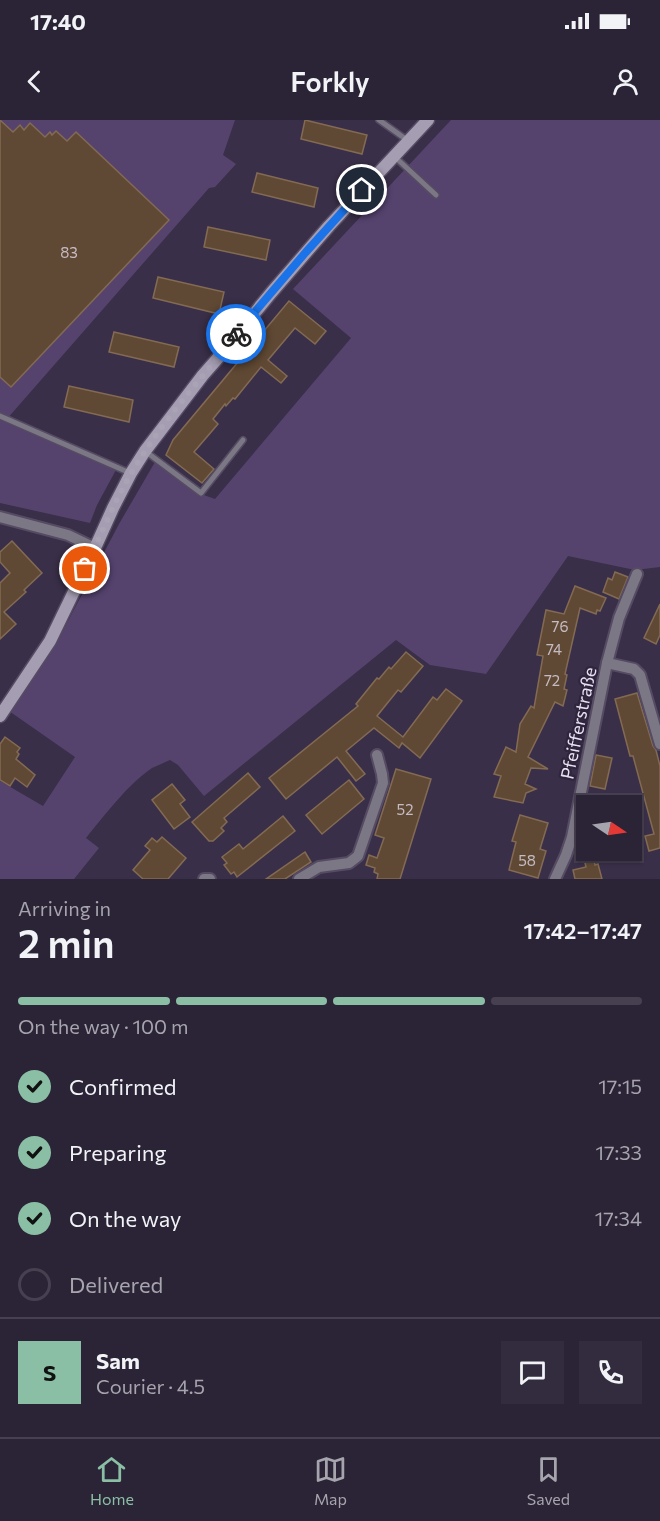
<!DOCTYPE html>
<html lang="en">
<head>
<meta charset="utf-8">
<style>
  :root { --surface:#2b2336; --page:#332b3e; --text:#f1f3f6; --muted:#a6a4ad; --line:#474051; --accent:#8abfa5 }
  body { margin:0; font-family:Commissioner,sans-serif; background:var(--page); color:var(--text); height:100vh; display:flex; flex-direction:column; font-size:22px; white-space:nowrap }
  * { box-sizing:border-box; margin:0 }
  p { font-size:20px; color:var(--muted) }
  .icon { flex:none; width:33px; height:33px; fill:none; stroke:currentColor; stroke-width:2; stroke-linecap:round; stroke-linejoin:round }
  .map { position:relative; height:759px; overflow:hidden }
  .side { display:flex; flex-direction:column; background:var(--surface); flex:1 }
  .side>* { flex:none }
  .needle { width:39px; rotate:103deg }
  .tools { position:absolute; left:576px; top:675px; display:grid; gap:12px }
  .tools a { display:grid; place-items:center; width:66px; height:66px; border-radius:0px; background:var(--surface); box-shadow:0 2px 4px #0004,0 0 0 2px var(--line); font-size:30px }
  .pin { position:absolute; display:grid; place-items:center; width:51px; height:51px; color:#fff; margin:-26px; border:3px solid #fff; border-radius:50%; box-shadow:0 2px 6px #0007 }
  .courier { position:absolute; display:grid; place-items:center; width:60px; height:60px; margin:-30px; border:4px solid #1a73e8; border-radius:50%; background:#fff; color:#222; box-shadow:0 2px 8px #0007 }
  .headline em { font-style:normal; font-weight:600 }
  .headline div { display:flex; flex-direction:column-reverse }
  .headline { display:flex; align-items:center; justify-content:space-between; height:102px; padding:0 18px }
  h1 { font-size:39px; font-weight:600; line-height:45px }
  .bar { display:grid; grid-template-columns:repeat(4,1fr); gap:9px 6px; align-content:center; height:72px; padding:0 18px }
  .bar i { height:8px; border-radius:4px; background:var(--line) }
  .bar .selected { background:var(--accent) }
  .bar p { grid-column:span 4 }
  .line { display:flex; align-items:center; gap:15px; padding:0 18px; border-top:2px solid var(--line) }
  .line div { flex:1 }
  .round { display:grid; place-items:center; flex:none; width:63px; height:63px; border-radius:0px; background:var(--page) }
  ol { padding:0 18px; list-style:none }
  li { display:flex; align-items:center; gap:18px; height:66px }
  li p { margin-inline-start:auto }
  li .icon { padding:6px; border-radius:50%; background:var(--accent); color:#111; stroke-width:4 }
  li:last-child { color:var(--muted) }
  li i { width:33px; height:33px; border:3px solid var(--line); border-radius:50% }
  .status { display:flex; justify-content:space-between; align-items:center; height:42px; padding:0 30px; background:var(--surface); direction:ltr }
  .status svg { height:16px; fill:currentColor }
  header { display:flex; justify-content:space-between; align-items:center; height:78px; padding:0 18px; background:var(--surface); font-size:27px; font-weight:600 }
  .menu { display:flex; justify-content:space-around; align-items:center; height:84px; border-top:2px solid var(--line); background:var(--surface); font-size:16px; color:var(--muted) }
  .menu a { display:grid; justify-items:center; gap:3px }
  .menu .selected { color:var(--accent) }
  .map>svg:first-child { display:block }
  .green { fill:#55436e }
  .building { fill:#604934; stroke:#836a54; stroke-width:1.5 }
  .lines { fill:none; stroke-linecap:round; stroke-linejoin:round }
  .lane-casing { stroke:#554b63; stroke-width:8 }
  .street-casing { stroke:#554b63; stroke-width:14 }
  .secondary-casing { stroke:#554b63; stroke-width:15 }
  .lane { stroke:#7c7784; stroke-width:5 }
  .street { stroke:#7c7784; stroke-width:10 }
  .secondary { stroke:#a59db2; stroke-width:12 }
  .done { stroke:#aaa3b6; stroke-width:6; stroke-dasharray:0 10.8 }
  .route { stroke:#1a73e8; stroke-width:8 }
  .labels { text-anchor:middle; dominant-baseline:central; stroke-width:4.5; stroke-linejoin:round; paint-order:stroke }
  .number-label { font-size:15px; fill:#c5bbc2 }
  .street-label { font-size:18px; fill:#e7e1f1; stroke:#2f253d }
</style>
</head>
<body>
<div class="status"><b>17:40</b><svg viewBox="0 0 49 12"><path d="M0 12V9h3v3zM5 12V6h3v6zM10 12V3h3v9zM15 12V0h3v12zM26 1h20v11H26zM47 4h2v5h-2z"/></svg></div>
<header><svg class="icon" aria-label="back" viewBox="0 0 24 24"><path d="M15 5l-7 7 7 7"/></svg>Forkly<svg class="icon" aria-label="person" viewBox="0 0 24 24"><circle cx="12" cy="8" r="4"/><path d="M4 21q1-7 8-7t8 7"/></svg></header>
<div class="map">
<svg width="660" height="759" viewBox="0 0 660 759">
  <rect width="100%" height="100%" fill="#392f48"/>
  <!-- green -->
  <g class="green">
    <path d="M0 0H235L223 35 236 44 215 67 209 68 6 300 117 348 97 385 90 403 0 383Z"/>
    <path d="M451 0H660V447L635 450 568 436 486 554 430 545 396 520 204 676 178 645 170 640C164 643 158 645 152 648 128 664 105 695 86 718L99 728 74 759H0V661L43 686 75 637 9 591 58 520 119 404 155 342 201 374 215 379 351 218 293 169Z"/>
  </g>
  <!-- building -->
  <g class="building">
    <path d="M0 0 13 12 20 5 24 10 30 3 45 17 50 12 52 15 56 11 67 21 76 12 169 100 11 267 0 257Z"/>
    <path d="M305 0 367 15 362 34 301 19Z"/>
    <path d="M257 53 318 68 314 87 252 72Z"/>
    <path d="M208 107 270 120 266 140 204 127Z"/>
    <path d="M158 157 224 172 219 194 153 178Z"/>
    <path d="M289 181 326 211 315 224 295 208 268 240 287 256 281 263 261 247 235 279 233 278 226 286 225 284 213 299 218 304 194 332 214 349 202 363 166 335 173 320Z"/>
    <path d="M114 212 179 227 174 247 109 232Z"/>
    <path d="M69 266 133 280 129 302 64 287Z"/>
    <path d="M12 421 42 453 24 470 26 472 4 492 16 504 0 519V463L10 453 0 442V432Z"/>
    <path d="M615 452 628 457 619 479 603 472 608 458 612 460Z"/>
    <path d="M575 466 606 478 600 491 597 490 596 494 580 488 565 554 567 555 564 569 567 570 563 586 555 582 528 637 548 649 531 648 525 664 536 669 526 673 523 683 494 677 501 656 494 654 506 627 516 632 520 604 531 586 534 588 543 536 537 535 546 490 564 494Z"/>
    <path d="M660 484V515L656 524 644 518Z"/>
    <path d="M406 532 423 546 401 572 398 570 377 596 403 617 433 577 437 580 446 569 462 581 420 638 402 623 399 628 374 608 346 631 365 654 356 661 337 637 286 679 269 658 358 586 356 584 377 558 379 559 389 547 391 549Z"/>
    <path d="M637 573 653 626 656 630 660 646V728L649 731 645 716 654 714 633 636H630L615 579Z"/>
    <path d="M5 617 20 628 17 632 19 634 16 639 35 655 27 667 15 658 10 666 0 660V624Z"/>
    <path d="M596 635 612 638 605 669 590 666Z"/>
    <path d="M396 649 431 659 400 759H377L378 754 374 752 375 748 366 745 369 735 377 738 384 718 375 715Z"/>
    <path d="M248 653 260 667 224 698 227 702 221 708 224 711 213 721H209L192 702Z"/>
    <path d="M349 660 364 679 322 714 306 695Z"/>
    <path d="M172 664 185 680 180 684 190 697 174 709 152 680Z"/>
    <path d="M520 695 548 703 540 729 546 731 538 758 509 750 516 722 512 721Z"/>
    <path d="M283 696 295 711 237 757 234 752 231 754 224 745 227 743 222 737 239 724 243 729Z"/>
    <path d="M162 717 186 738 168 759H143L133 750 150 730 145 726 152 718 157 722Z"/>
    <path d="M582 730H592L595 745 598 744 602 759H575L573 750 586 747Z"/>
    <path d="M305 732 311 742 285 759H266Z"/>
  </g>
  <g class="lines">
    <defs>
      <g id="lane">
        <path d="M379 0 407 20"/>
        <path d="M395 37 436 75"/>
        <path d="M0 296 130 353"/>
        <path d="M145 331 201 373 243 320"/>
      </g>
      <g id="street">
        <path d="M0 397 68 415 95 428"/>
        <path d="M607 543 634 549 640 555 660 624"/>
        <path d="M204 759H210"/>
        <path d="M299 759 319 747 349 743 358 736 383 663 382 654 377 635"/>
        <path d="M555 759 566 735 572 717 607 543 619 498 637 454"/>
      </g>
      <path id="secondary" d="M0 596 50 521 95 428 113 388 131 353 145 331 203 255 218 238 271 173 329 106 428 0"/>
    </defs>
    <!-- lane casing -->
    <use href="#lane" class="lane-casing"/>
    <!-- street casing -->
    <use href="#street" class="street-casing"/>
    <!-- secondary casing -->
    <use href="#secondary" class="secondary-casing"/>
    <!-- lane -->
    <use href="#lane" class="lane"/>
    <!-- street -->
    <use href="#street" class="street"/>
    <!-- secondary -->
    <use href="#secondary" class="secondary"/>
  </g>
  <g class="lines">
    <!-- done -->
    <path class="done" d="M85 449C100 417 113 384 131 354 160 303 201 260 236 214"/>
    <!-- route -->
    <path class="route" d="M236 214 306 132 362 70"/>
  </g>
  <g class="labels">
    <!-- number labels -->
    <g class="number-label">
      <text x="69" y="132">83</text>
      <text x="560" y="506">76</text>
      <text x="554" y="529">74</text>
      <text x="552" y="560">72</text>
      <text x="405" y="689">52</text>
      <text x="527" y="740">58</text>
    </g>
    <!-- street labels -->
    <g class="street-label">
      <text transform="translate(578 603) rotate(-78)">Pfeifferstraße</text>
    </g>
  </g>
</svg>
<div class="tools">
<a><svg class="needle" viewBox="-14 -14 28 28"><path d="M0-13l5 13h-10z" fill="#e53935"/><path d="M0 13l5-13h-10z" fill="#a6a4ad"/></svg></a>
</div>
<div class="pin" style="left:85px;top:449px;background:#ea580c"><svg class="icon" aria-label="bag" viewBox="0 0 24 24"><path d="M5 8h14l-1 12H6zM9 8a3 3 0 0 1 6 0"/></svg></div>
<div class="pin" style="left:362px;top:70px;background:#1f2937"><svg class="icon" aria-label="home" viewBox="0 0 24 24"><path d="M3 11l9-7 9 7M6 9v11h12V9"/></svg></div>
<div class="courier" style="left:236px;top:214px"><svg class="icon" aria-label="bike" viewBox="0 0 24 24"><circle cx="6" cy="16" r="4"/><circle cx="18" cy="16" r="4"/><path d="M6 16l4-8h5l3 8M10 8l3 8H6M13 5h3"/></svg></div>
</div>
<section class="side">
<div class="headline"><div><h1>2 min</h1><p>Arriving in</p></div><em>17:42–17:47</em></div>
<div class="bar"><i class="selected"></i><i class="selected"></i><i class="selected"></i><i></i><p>On the way · 100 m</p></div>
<ol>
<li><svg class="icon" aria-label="check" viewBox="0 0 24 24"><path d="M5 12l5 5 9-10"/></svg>Confirmed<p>17:15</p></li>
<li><svg class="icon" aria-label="check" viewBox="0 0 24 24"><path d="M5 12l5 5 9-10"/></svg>Preparing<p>17:33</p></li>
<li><svg class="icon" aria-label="check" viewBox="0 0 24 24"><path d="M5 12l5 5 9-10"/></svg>On the way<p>17:34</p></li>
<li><i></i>Delivered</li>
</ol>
<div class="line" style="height:108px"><b class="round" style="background:var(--accent);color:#111">S</b><div><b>Sam</b><p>Courier · 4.5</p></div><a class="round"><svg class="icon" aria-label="chat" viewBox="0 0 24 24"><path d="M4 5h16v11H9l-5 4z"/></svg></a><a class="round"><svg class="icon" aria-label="phone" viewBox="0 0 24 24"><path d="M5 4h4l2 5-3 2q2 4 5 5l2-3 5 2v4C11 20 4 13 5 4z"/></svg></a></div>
</section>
<nav class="menu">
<a class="selected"><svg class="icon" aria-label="home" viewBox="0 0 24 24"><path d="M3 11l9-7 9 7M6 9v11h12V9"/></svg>Home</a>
<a><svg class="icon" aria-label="map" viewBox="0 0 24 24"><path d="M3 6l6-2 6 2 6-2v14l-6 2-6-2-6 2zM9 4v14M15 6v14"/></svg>Map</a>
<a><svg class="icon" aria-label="saved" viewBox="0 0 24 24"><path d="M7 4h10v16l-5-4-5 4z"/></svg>Saved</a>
</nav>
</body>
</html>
